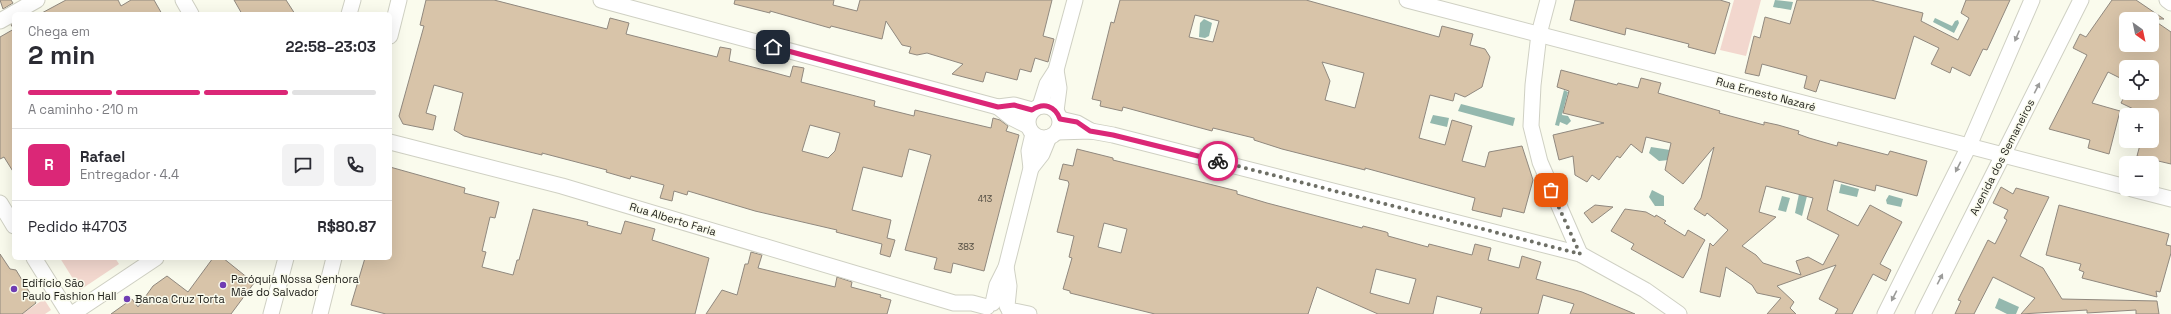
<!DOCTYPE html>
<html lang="pt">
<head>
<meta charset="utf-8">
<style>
  :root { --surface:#fff; --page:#f2f2f3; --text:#2b2b33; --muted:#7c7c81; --line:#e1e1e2; --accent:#db2777 }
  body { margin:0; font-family:"Space Grotesk",sans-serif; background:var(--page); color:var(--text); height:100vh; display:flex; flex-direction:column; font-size:15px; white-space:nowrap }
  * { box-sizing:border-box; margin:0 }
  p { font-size:13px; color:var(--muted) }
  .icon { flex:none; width:22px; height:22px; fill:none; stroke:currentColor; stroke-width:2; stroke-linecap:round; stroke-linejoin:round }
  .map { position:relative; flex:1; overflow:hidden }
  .drawer { position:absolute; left:12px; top:12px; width:380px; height:248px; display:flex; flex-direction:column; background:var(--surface); border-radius:6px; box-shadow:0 4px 16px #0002 }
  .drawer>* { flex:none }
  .needle { width:26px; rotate:147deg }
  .buttons { position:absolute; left:2119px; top:12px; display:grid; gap:8px }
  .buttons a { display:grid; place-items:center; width:40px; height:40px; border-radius:6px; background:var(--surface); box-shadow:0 4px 16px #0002; font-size:20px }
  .pin { position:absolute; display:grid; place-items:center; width:34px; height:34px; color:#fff; margin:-17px; border-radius:8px; box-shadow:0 2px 6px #0006 }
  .courier { position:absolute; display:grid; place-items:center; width:40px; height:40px; margin:-20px; border:3px solid #db2777; border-radius:50%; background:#fff; color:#222; box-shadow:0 1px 5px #0007 }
  .head em { font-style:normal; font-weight:800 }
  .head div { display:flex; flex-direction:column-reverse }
  .head { display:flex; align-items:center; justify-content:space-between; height:68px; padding:0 16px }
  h1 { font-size:26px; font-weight:800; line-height:30px }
  .bar { display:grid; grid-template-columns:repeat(4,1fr); gap:6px 4px; align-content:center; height:48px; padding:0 16px }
  .bar i { height:5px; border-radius:3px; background:var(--line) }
  .bar .selected { background:var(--accent) }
  .bar p { grid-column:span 4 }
  .line { display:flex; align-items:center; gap:10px; padding:0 16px; border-top:1px solid var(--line) }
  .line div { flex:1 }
  .round { display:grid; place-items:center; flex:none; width:42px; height:42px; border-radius:6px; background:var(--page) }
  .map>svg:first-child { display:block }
  .green { fill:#f2d7ce }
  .water { fill:#94b8ae }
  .building { fill:#d8c4a9; stroke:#90887e; fill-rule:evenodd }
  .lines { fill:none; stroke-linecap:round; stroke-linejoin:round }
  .minor-casing { stroke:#cfd0c3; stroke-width:17 }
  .minor { stroke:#fff; stroke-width:15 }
  .oneway { fill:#9c9c9a }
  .done { stroke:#6e6f66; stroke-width:4; stroke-dasharray:0 7.2 }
  .route { stroke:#db2777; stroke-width:5 }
  .poi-dot { fill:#6f3cb3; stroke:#fafbed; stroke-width:1.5 }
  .labels { text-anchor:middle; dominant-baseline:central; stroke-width:3; stroke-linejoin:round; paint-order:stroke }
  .number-label { font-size:9px; fill:#504b41 }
  .street-label { font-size:11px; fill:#23231e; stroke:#fafbed }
  .poi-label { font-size:11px; fill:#23231e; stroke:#fafbed; text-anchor:start }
</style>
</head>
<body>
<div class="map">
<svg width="2171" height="314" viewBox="0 0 2171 314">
  <rect width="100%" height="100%" fill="#fafbed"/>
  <!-- green -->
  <g class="green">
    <path d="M1734 0H1761L1746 56 1720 50Z"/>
    <path d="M60 258H115L119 264 80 290Z"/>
    <path d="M44 299 51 310 45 314H22Z"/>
  </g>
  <!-- water -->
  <g class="water">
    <path d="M1775 0 1793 2 1791 10 1773 7Z"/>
    <path d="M1935 18 1952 26 1955 21 1958 20 1959 23 1954 33 1933 22Z"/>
    <path d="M1204 19 1212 23 1209 36 1205 38 1199 37 1200 23Z"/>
    <path d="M1564 90 1568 92 1562 115 1568 116 1571 121 1567 125 1560 122 1559 126 1555 125Z"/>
    <path d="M1461 104 1515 118 1513 126 1458 111Z"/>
    <path d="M1433 115 1449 118 1447 127 1430 123Z"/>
    <path d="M1651 147 1670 150 1669 160 1659 161 1649 153Z"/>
    <path d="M1841 184 1859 189 1857 197 1839 193Z"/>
    <path d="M1652 190 1664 196V206H1655L1649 197Z"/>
    <path d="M1799 194 1807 196 1802 216 1795 213Z"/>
    <path d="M1889 195 1903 199 1901 207 1887 204 1886 200Z"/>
    <path d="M1782 196 1790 198 1786 212 1778 210Z"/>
    <path d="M1999 298 2019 307 2016 314H2007L1995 308Z"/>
  </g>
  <!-- building -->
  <g class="building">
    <path d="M0 0H11L13 3 3 9Z"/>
    <path d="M66 0H118L121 6 131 0H154L162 14H40Z"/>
    <path d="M234 0H286L295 14H242Z"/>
    <path d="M426 0H494L607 29 610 18 629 23 626 34 717 57 720 47 731 49 729 61 768 71 790 77 793 66 804 68 801 82 875 101 874 106 914 116 915 110 991 128 993 118 1000 120 1008 126 1006 131 1019 135 984 271 953 263 951 273 934 269 937 258 905 250 931 155 909 149 902 177 863 167 852 210 891 220 887 238 895 240 890 257 880 254 882 244 836 232 837 230 755 211 688 191 687 195 674 191 672 201 660 198 664 185 631 176 630 179 606 172 607 170 542 153V155L464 136 454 130 463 93 434 85 426 113 436 116 433 130 403 124 399 116 424 26 420 25ZM810 125 840 133 835 151 828 158 802 151Z"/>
    <path d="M735 0H834L833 5 857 11 860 0H1052L1043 36 1054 39 1048 62 1035 58 1031 72 1020 69 1017 80 986 72 983 82 952 74 963 64 927 53 917 55 909 53 911 47 902 45 886 21 882 39 831 26 830 28 770 11V13L734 4Z"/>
    <path d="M1120 0H1306L1439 37 1442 26 1473 34 1470 45 1485 49 1490 57 1482 87 1465 97 1455 93 1453 101 1430 95 1419 138 1445 145 1452 120 1472 126 1462 161 1485 167 1489 152 1522 146 1533 180 1524 213 1503 208 1501 217 1472 210 1475 198 1365 168V170L1282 149 1254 140V138L1213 128 1212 131 1123 107 1122 111 1100 106 1101 101 1092 99 1111 22 1114 23ZM1195 15 1219 21 1213 42 1189 37ZM1322 62 1364 73 1355 108 1325 100 1330 81Z"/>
    <path d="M1575 0H1720L1730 3 1715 54 1688 47 1689 44 1626 28 1625 35 1570 20Z"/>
    <path d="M1797 0H1871L1923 13 1921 21 1958 40 1969 18 1961 13 1966 0H2010L1987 50 1983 49 1970 76 1952 67 1950 73 1931 64 1939 48 1914 36 1895 99 1820 80 1816 92 1804 88 1807 76 1762 64 1759 76 1745 73 1754 36 1760 38 1765 17 1790 24Z"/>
    <path d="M2112 0H2136L2164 19H2152L2171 32V164L2137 156 2141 141H2152V115H2146L2121 103 2126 93H2152V67H2126V81L2108 72 2092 103 2120 111 2109 154 2088 148 2090 140 2049 129 2087 55 2073 48 2080 34 2086 37ZM2126 19H2152V45H2126Z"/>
    <path d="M14 23V173L4 157 0 159V37L14 29 11 25Z"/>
    <path d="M1561 70 1617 85 1618 83 1638 88 1641 78 1661 83 1658 93 1720 111 1719 113 1764 125V122L1778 125 1799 131 1798 134 1809 138 1837 146 1838 142 1888 155 1890 151 1927 161 1917 196 1876 185 1875 191 1834 180 1827 210 1858 226 1870 205 1902 222 1880 264 1891 270 1886 281 1873 274 1852 314H1835L1838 309 1819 299 1836 265 1777 286 1794 302 1790 308 1796 314H1767L1781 298 1757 293 1752 285 1726 267 1720 297 1700 292 1710 243 1713 246 1728 230 1707 213 1705 216 1694 209 1701 198 1714 147 1683 184 1665 170 1671 143 1646 137 1642 153 1631 144 1620 158 1617 156 1599 180 1592 175 1587 182 1575 175 1573 156 1559 160 1553 135 1604 123 1563 113 1569 91 1557 87ZM1766 186 1813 198 1807 219 1839 235 1823 265 1808 257 1796 261 1801 275 1763 263 1756 255 1742 246 1776 217 1759 212Z"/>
    <path d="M1077 149 1113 158V160L1237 191V194L1267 203 1362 228 1363 226 1386 232 1388 233V236L1428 247 1429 244 1472 255 1475 244 1491 248 1488 260 1519 268 1522 256 1541 262 1536 279 1582 292 1635 314H1570L1574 304 1543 295 1538 314H1480L1482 308 1437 296 1433 314H1378L1317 287 1308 314H1155L1070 293V291L1063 289 1072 258 1069 257 1074 236 1057 232 1069 184 1068 181 1059 179 1063 164 1073 166ZM1104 223 1127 229 1121 253 1098 247ZM1376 269 1416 279 1409 304 1370 293Z"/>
    <path d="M390 167 465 188 464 193 499 202 495 218 490 217 482 251 486 252 482 267 513 275 517 260H519L533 209 588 222 587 225 621 234 625 221 655 229 652 240 709 258 695 314H386L351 305 365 258H390Z"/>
    <path d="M2001 187 2013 194 2016 188 2049 197 2020 256 2043 268 2062 299 2157 301 2159 314H2136V310L2087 313V310L2021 314 2035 298 1993 277 1974 314H1955L1961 301 1958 300 1988 240 1995 244 2007 220 2004 218 2008 210 1993 203Z"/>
    <path d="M1595 205 1613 207 1592 223 1584 213Z"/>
    <path d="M2059 205 2169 234 2166 245 2171 246V253L2160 292 2156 291 2157 297 2082 278 2084 272 2079 270 2081 264 2046 255Z"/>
    <path d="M1625 209 1646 212 1655 217 1656 215 1666 221 1664 223 1685 236 1688 230 1705 240 1683 278 1631 249 1634 244 1611 231Z"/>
    <path d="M751 252 762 255 758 268 835 287 837 277 852 282 851 287 881 295 880 297 891 300 887 314H706L722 290 737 295 745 264H748Z"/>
    <path d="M0 254 10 269 16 270 36 303 22 314H0Z"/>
    <path d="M213 258H223L254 283 231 314H111L132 299 138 307 153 286 167 276 188 292Z"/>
  </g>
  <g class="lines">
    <defs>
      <g id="minor">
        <path d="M183 0 191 14"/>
        <path d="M601 0 998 107 1014 105 1032 110"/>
        <path d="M1407 0 2126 187"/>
        <path d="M1548 0 1539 34 1533 85 1531 126 1540 162 1580 254"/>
        <path d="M2167 0 2171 3"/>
        <path d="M349 14 353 0"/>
        <path d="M0 21 37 0"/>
        <path d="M390 36 399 0"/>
        <circle cx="1044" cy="122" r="16"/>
        <path d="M1040 106 1047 84 1056 70 1075 0"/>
        <path d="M998 107 1012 118 1028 126"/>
        <path d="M1056 111 1059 88 1056 70"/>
        <path d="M1060 119 1077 123 1091 131"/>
        <path d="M1057 132 1091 131 1113 135 1580 254 1645 290 1679 314"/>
        <path d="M390 142 562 186 954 303H972L987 307"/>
        <path d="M1031 168 1042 154 1049 137"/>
        <path d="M2132 189 2171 199"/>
        <path d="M0 203 14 226"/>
        <path d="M34 258 69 314"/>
        <path d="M1006 267 1009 286 1007 306"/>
        <path d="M993 303 997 285 1006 267 1031 168 1029 151 1033 134"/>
        <path d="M1009 310 1029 314"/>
        <path d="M72 314 156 258"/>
        <path d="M271 314 286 258"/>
        <path d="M320 314 334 258"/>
        <path d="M1885 314 1968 148 2032 0"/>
        <path d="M1923 314 2081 0"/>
      </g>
    </defs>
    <!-- minor casing -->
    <use href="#minor" class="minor-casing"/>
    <!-- minor -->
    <use href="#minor" class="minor"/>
  </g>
  <!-- one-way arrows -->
  <defs><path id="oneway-solid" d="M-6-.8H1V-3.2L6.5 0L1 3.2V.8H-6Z"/></defs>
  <g class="oneway">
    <use href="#oneway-solid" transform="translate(2017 36) rotate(113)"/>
    <use href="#oneway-solid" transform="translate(2037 88) rotate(-63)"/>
    <use href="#oneway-solid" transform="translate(1958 167) rotate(117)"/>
    <use href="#oneway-solid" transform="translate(1940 279) rotate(-63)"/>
    <use href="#oneway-solid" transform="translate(1894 296) rotate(117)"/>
  </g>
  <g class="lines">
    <!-- done -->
    <path class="done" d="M1218 161 1580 254 1551 190"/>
    <!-- route -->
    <path class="route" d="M773 47 998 107 1014 105 1032 110C1044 102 1055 106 1060 119L1077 122 1090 131 1113 135 1218 161"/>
  </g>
  <!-- markers -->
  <g class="poi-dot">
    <circle cx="223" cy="285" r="4"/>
    <circle cx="14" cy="289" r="4"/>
    <circle cx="127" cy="299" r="4"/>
  </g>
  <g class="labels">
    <!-- number labels -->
    <g class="number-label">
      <text x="985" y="199">413</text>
      <text x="966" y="247">383</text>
    </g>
    <!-- street labels -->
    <g class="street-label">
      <text transform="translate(1766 94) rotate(15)">Rua Ernesto Nazaré</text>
      <text transform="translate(2002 157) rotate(-63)">Avenida dos Semaneiros</text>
      <text transform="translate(673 219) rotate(17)">Rua Alberto Faria</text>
    </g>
    <!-- poi labels -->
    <g class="poi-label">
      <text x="231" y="279">Paróquia Nossa Senhora<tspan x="231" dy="13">Mãe do Salvador</tspan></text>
      <text x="22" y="283">Edifício São<tspan x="22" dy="13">Paulo Fashion Hall</tspan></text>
      <text x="135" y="299">Banca Cruz Torta</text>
    </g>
  </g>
</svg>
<div class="buttons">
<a><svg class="needle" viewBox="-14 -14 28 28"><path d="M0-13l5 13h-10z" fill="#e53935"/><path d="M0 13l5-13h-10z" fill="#7c7c81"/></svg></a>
<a><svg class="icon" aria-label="locate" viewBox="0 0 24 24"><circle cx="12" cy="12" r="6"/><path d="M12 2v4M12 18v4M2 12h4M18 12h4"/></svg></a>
<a>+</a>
<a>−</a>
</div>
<div class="pin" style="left:1551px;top:190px;background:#ea580c"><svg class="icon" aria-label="bag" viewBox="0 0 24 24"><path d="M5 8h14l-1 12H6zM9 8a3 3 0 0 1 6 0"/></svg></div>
<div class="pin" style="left:773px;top:47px;background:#1f2937"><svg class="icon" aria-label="home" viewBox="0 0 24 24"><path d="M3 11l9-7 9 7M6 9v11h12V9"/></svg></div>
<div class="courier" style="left:1218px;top:161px"><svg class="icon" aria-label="bike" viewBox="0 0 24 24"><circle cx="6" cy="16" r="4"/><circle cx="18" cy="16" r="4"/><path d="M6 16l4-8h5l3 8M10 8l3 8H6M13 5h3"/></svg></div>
<section class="drawer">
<div class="head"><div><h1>2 min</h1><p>Chega em</p></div><em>22:58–23:03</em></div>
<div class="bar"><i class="selected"></i><i class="selected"></i><i class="selected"></i><i></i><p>A caminho · 210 m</p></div>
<div class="line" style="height:72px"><b class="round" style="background:var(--accent);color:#fff">R</b><div><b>Rafael</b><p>Entregador · 4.4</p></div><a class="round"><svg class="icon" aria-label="chat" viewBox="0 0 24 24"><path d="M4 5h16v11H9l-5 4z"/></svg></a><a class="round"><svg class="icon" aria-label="phone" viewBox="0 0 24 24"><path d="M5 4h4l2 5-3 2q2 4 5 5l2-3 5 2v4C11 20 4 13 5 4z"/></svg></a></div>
<div class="line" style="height:52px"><div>Pedido #4703</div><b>R$80.87</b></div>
</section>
</div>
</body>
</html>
